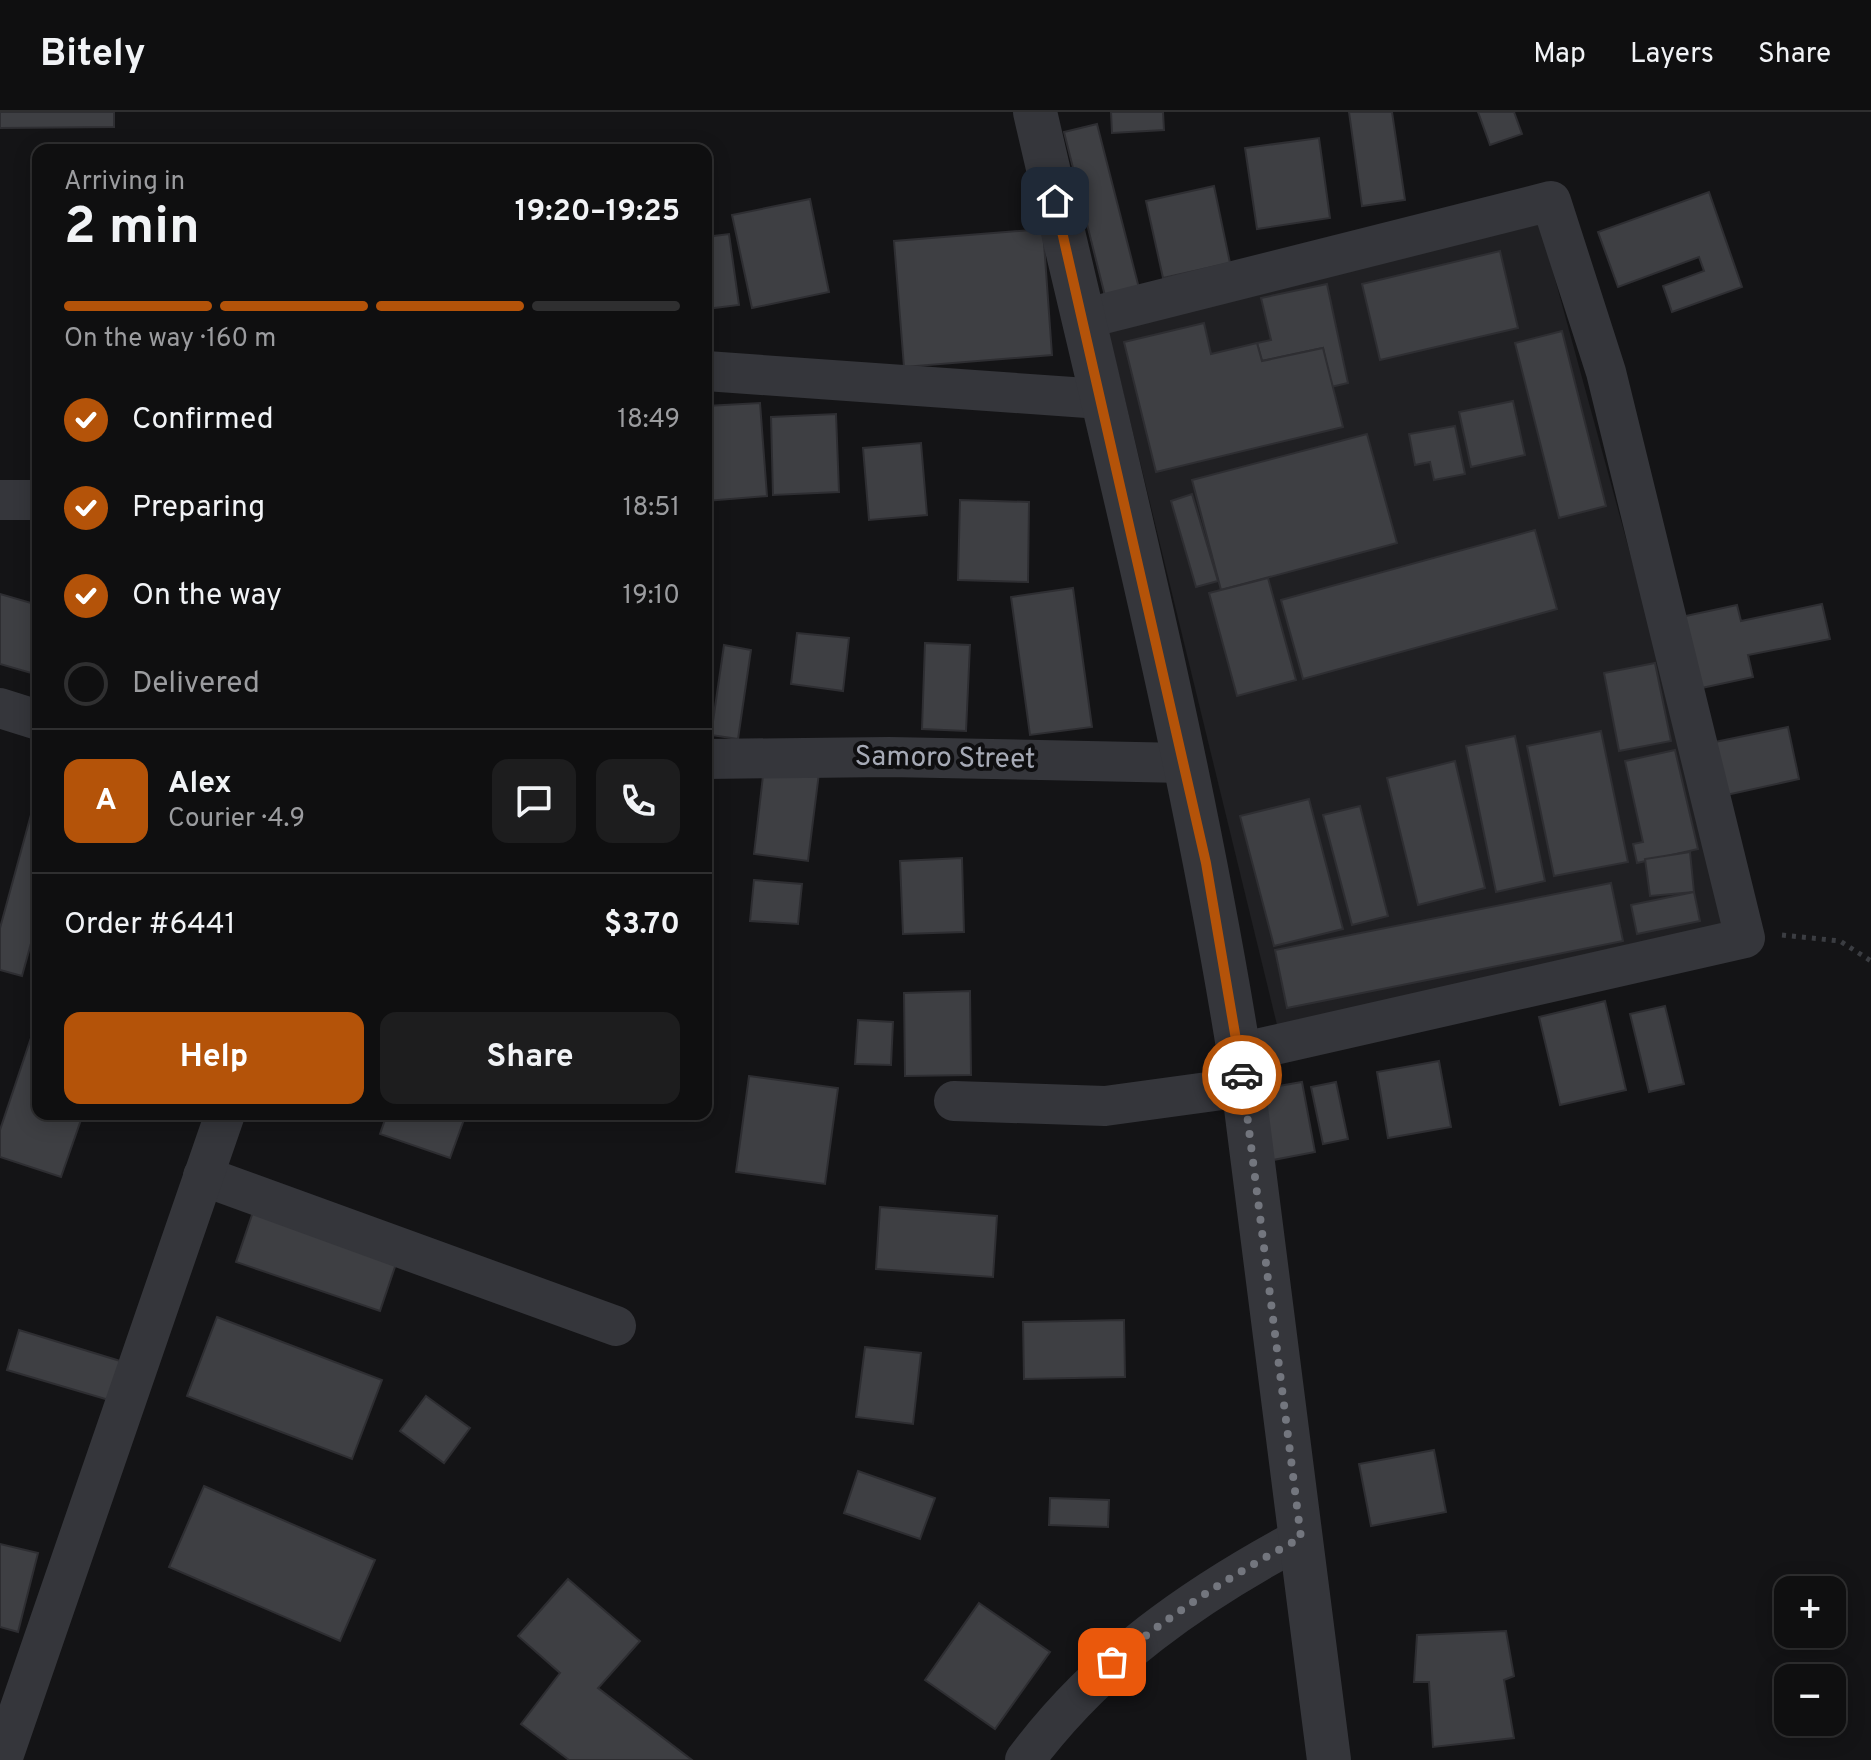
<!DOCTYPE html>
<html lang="en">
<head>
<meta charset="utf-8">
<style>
  :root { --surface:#0f0f10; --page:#1d1d1e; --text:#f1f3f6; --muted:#9b9c9f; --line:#2f2f30; --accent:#b45309 }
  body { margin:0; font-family:Overpass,sans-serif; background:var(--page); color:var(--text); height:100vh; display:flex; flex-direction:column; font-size:30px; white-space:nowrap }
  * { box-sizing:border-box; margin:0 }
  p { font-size:26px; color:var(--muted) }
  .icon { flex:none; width:44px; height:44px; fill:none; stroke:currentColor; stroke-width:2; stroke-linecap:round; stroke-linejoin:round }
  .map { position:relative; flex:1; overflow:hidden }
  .drawer { position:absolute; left:32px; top:32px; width:680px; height:976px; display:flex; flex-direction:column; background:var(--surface); border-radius:16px; box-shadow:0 4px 20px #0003,0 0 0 2px var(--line) }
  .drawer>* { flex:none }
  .fabs { position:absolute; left:1774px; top:1464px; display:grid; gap:16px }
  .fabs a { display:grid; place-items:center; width:72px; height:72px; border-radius:16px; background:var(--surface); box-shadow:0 4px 20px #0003,0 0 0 2px var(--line); font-size:40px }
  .pin { position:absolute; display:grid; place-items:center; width:68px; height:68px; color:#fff; margin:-34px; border-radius:16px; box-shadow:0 4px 12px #0006 }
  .courier { position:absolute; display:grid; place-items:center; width:80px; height:80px; margin:-40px; border:6px solid #b45309; border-radius:50%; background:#fff; color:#222; box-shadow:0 2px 10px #0007 }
  .headline em { font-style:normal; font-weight:700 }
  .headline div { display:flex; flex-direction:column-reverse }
  .headline { display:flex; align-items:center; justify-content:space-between; height:136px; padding:0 32px }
  h1 { font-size:52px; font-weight:700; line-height:60px }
  .bar { display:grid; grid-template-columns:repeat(4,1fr); gap:12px 8px; align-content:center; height:96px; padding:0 32px }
  .bar i { height:10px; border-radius:6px; background:var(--line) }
  .bar .active { background:var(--accent) }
  .bar p { grid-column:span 4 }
  .line { display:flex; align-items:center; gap:20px; padding:0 32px; border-top:2px solid var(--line) }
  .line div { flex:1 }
  .round { display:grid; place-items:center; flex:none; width:84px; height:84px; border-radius:16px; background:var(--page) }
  ol { padding:0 32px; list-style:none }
  li { display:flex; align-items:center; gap:24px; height:88px }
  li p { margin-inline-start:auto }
  li .icon { padding:8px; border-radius:50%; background:var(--accent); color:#fff; stroke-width:4 }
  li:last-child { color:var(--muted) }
  li i { width:44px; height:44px; border:4px solid var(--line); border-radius:50% }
  .button { display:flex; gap:16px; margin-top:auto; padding:16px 32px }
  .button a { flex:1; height:92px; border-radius:16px; background:var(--accent); color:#fff; font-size:32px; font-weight:700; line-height:92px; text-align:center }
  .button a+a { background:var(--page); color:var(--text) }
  header { display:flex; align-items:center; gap:48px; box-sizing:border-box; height:112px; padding:0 40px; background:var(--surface); border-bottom:2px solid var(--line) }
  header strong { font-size:38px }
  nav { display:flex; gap:44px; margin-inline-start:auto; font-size:28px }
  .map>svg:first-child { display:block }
  .built { fill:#202023 }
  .building { fill:#3e3f43; stroke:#2e2e32; stroke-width:2 }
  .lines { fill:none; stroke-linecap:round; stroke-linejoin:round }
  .path { stroke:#3b3d42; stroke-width:5; stroke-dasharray:4 6; stroke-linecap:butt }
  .minor { stroke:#35363b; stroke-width:40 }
  .tertiary { stroke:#35363b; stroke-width:44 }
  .done { stroke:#73767e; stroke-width:8; stroke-dasharray:0 14.4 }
  .route { stroke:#b45309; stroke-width:10 }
  .labels { text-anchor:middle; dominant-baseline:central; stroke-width:8; stroke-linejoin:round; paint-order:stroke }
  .street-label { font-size:28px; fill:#a6aab6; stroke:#0f0f11 }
</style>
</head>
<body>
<header>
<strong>Bitely</strong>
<nav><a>Map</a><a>Layers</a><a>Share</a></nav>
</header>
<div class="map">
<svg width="1871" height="1648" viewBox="0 0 1871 1648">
  <rect width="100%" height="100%" fill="#141416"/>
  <!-- built -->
  <path class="built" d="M1540 112 1731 811 1278 917 1107 214Z"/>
  <!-- building -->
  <g class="building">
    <path d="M0 0H114V15L0 16Z"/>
    <path d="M1111 0H1163L1164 18 1112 21Z"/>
    <path d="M1349 0H1392L1405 88 1362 94Z"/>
    <path d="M1478 0H1514L1522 22 1490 33Z"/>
    <path d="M1097 12 1141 184 1107 192 1064 20Z"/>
    <path d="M1319 26 1330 106 1257 117 1245 36Z"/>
    <path d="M1214 74 1230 151 1163 166 1146 89Z"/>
    <path d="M1709 80 1742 175 1672 200 1663 174 1704 159 1699 145 1618 175 1598 120Z"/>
    <path d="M810 87 829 180 752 196 732 103Z"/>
    <path d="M1043 117 1052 243 904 255 894 129Z"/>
    <path d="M729 122 739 193 706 197V125Z"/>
    <path d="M1500 139 1518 216 1380 248 1362 172Z"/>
    <path d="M1327 172 1348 271 1331 275 1323 236 1262 249 1257 231 1271 228 1261 186Z"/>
    <path d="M1204 211 1211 242 1257 231 1262 249 1323 236 1343 315 1156 360 1124 230Z"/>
    <path d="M1562 219 1606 394 1559 406 1515 231Z"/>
    <path d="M1513 289 1525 343 1471 355 1459 300Z"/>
    <path d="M760 291 767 384 706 389V294Z"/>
    <path d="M836 302 839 380 773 383 771 305Z"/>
    <path d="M1455 314 1465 362 1434 368 1430 350 1415 353 1409 322Z"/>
    <path d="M1367 322 1397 431 1221 478 1192 368Z"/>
    <path d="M921 331 927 403 869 408 863 336Z"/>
    <path d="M1192 382 1218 469 1196 475 1171 389Z"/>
    <path d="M960 388 1029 390 1028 470 958 468Z"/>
    <path d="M1535 418 1557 497 1303 567 1281 488Z"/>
    <path d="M1268 466 1296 568 1237 584 1209 481Z"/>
    <path d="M1073 476 1092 615 1030 623 1011 485Z"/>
    <path d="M0 482 38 493V563L0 552Z"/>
    <path d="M1822 492 1830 527 1748 543 1753 565 1697 577 1681 505 1737 493 1741 509Z"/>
    <path d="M797 521 849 526 843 579 791 572Z"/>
    <path d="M925 531 970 533 966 619 922 617Z"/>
    <path d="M724 533 751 538 738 627 711 623Z"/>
    <path d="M1655 551 1671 629 1619 639 1604 561Z"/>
    <path d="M1788 615 1799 667 1717 685 1705 632Z"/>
    <path d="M1601 619 1628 750 1554 764 1527 634Z"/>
    <path d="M1515 624 1545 769 1496 780 1466 634Z"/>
    <path d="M1675 638 1698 737 1637 751 1633 732 1643 730 1625 649Z"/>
    <path d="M1455 649 1485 776 1418 793 1387 666Z"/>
    <path d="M764 655 819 661 808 749 754 742Z"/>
    <path d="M38 677V806L22 864 0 858V816Z"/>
    <path d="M1309 687 1343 817 1274 834 1240 704Z"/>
    <path d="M1360 694 1388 804 1352 813 1323 703Z"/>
    <path d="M1690 740 1694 780 1650 784 1645 747Z"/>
    <path d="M962 746 964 820 903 822 900 749Z"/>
    <path d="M754 768 802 772 798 812 750 809Z"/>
    <path d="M1611 771 1623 829 1287 896 1275 838Z"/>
    <path d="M1694 780 1700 809 1637 822 1631 793Z"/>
    <path d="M970 879 971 963 905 964 904 881Z"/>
    <path d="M1605 889 1626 978 1560 993 1539 905Z"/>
    <path d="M1665 894 1684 972 1649 980 1630 902Z"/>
    <path d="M38 905V1002H83L61 1065 0 1045V1018Z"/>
    <path d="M858 908 893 910 891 953 855 952Z"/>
    <path d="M1439 949 1451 1015 1388 1026 1377 960Z"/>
    <path d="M749 964 838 976 825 1072 736 1060Z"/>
    <path d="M1302 970 1315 1040 1268 1049 1255 978Z"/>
    <path d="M1336 970 1348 1027 1323 1032 1311 975Z"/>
    <path d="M387 1002H466L450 1046 380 1022Z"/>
    <path d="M255 1094 399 1143 380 1199 236 1150Z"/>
    <path d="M880 1095 997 1104 993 1165 876 1157Z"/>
    <path d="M217 1205 382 1268 352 1347 187 1284Z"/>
    <path d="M1124 1208 1125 1265 1024 1267 1023 1210Z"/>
    <path d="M19 1218 130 1252 119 1291 7 1258Z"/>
    <path d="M865 1235 921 1241 913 1312 856 1305Z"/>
    <path d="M426 1284 470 1316 444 1351 400 1319Z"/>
    <path d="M1434 1338 1446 1400 1371 1414 1359 1352Z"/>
    <path d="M858 1359 935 1386 920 1427 844 1401Z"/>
    <path d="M204 1374 375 1448 340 1529 169 1455Z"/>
    <path d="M1050 1386 1109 1388 1108 1415 1049 1413Z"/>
    <path d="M0 1432 38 1441 18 1520 0 1515Z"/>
    <path d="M568 1467 640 1529 598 1576 692 1648H569L521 1612 560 1561 518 1524Z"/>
    <path d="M979 1491 1050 1540 995 1617 925 1568Z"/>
    <path d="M1506 1519 1514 1564 1504 1568 1514 1626 1433 1635 1429 1570H1414L1417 1523Z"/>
  </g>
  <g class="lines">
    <!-- path -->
    <path class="path" d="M1782 823 1840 829 1871 849"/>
    <!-- minor -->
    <g class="minor">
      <path d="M1083 207 1551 89 1606 260 1745 826 1239 941"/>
      <path d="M706 259 1101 287"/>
      <path d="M0 388H38"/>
      <path d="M0 596 38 608"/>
      <path d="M706 647 889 645 1185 651"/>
      <path d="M954 989 1105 994 1244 975"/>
      <path d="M203 1064 616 1214"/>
      <path d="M2 1648 225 1002"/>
      <path d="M1025 1648C1098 1550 1194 1483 1301 1426"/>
    </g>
    <!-- tertiary -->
    <path class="tertiary" d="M1035 0C1107 313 1188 624 1239 941L1329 1648"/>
  </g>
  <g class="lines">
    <!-- done -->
    <path class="done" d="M1112 1550C1171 1502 1234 1461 1301 1426L1242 963"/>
    <!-- route -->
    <path class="route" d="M1055 89 1206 751 1242 963"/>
  </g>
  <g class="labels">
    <!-- street labels -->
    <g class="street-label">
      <text transform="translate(945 647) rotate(1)">Samoro Street</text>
    </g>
  </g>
</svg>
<div class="fabs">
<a>+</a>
<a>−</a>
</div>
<div class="pin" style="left:1112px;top:1550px;background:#ea580c"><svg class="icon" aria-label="bag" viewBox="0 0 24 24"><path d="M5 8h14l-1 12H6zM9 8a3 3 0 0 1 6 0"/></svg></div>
<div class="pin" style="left:1055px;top:89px;background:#1f2937"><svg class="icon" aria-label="home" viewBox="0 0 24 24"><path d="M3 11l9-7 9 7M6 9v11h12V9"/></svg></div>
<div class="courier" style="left:1242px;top:963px"><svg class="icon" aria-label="car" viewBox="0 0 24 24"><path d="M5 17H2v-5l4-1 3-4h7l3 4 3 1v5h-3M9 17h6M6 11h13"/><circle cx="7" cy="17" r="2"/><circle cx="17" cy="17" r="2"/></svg></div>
<section class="drawer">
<div class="headline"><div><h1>2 min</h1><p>Arriving in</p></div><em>19:20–19:25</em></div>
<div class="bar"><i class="active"></i><i class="active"></i><i class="active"></i><i></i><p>On the way · 160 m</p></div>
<ol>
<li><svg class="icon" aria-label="check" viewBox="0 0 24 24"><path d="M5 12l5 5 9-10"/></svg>Confirmed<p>18:49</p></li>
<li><svg class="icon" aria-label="check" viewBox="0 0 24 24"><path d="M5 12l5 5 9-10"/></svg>Preparing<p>18:51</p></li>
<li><svg class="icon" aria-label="check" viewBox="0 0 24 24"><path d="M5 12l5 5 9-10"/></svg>On the way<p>19:10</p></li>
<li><i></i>Delivered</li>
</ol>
<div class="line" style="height:144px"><b class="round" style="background:var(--accent);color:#fff">A</b><div><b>Alex</b><p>Courier · 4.9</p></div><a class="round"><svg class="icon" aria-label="chat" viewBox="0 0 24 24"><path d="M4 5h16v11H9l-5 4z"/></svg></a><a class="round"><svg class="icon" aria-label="phone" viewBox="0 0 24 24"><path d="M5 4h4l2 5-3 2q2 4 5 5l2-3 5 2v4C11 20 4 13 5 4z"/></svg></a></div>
<div class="line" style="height:104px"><div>Order #6441</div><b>$3.70</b></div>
<div class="button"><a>Help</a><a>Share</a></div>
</section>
</div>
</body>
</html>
